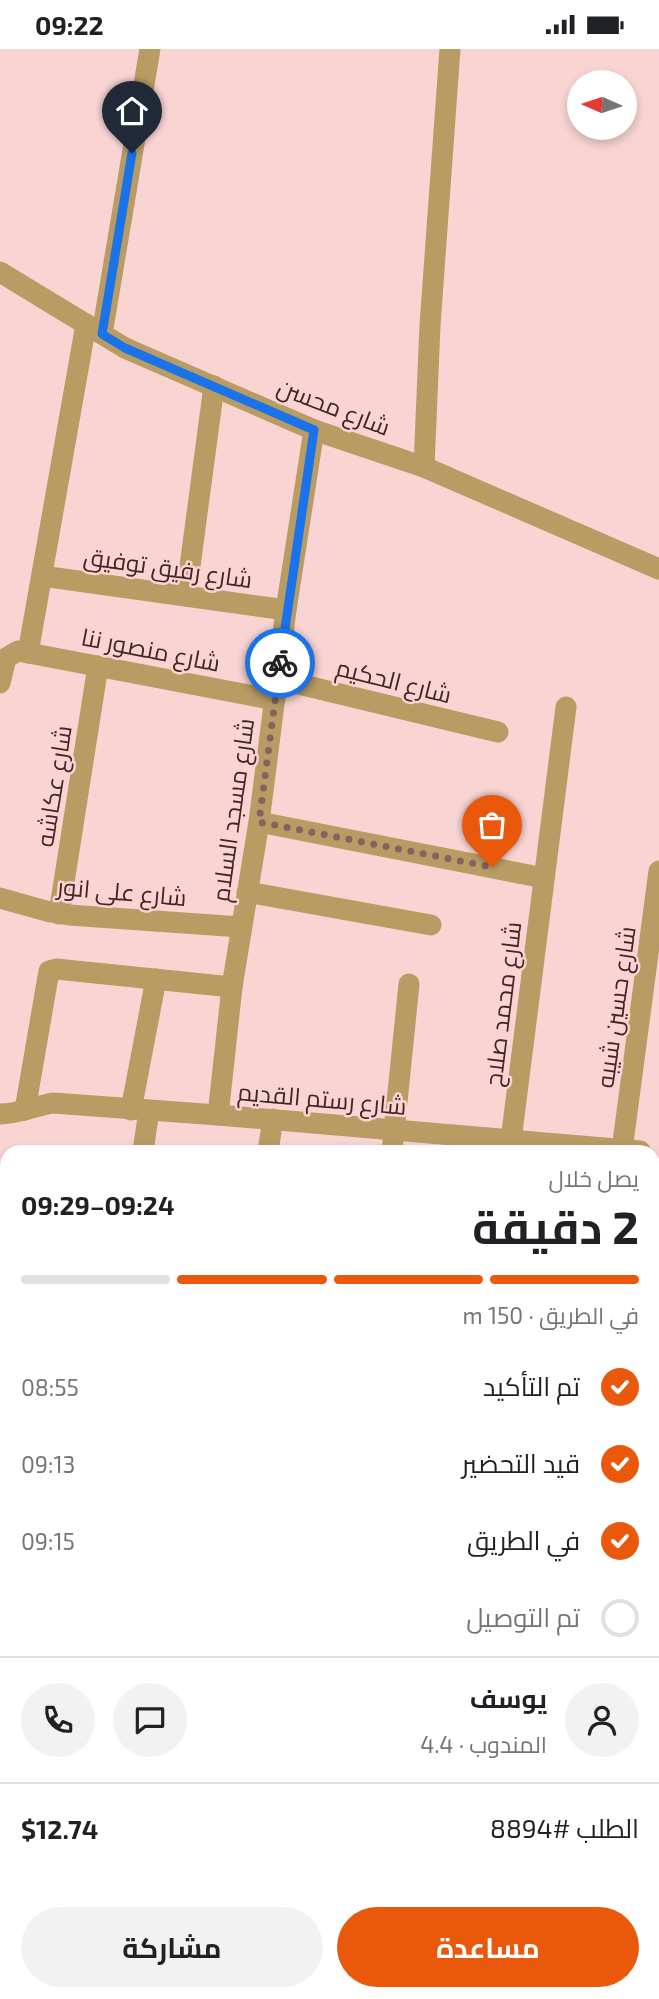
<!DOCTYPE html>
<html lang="ar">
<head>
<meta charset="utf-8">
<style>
  :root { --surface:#fff; --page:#f2f2f2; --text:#202124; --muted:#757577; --line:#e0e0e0; --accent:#ea580c }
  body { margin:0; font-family:"Exo 2",Cairo,sans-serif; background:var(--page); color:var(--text); direction:rtl; height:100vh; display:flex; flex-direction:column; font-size:26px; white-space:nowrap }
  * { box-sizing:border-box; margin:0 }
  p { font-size:23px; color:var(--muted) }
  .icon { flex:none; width:38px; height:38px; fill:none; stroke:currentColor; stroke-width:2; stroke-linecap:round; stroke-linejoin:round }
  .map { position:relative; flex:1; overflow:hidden; direction:ltr }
  .sheet { position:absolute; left:0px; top:1096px; width:660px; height:856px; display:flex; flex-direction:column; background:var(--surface); border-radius:21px 21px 0 0; box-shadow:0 4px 10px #0003; direction:rtl }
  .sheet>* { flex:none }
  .needle { width:46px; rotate:273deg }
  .buttons { position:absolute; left:567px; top:21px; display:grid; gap:14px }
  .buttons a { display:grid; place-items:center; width:70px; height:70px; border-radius:50%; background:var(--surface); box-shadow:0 4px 10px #0003; font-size:35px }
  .pin { position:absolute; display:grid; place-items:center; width:60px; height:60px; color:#fff; margin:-72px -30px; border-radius:50% 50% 50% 0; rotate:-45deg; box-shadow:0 0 7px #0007 }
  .pin .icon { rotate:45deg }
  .courier { position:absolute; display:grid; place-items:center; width:70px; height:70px; margin:-35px; border:5px solid #1a73e8; border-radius:50%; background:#fff; color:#222; box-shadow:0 2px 9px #0007 }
  .headline em { font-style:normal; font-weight:700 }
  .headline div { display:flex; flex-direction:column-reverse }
  .headline { display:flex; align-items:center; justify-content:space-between; height:119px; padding:0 21px }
  h1 { font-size:46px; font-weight:700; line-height:52px }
  .bar { display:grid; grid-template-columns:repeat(4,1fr); gap:10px 7px; align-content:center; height:84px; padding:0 21px }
  .bar i { height:9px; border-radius:5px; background:var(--line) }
  .bar .selected { background:var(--accent) }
  .bar p { grid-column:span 4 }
  .line { display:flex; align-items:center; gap:18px; padding:0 21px; border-top:2px solid var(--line) }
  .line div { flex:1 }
  .round { display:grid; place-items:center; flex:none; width:74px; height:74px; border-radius:37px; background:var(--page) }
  ol { padding:0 21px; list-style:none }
  li { display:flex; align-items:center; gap:21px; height:77px }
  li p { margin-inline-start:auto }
  li .icon { padding:7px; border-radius:50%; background:var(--accent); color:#fff; stroke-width:4 }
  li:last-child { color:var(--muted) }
  li i { width:38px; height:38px; border:4px solid var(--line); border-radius:50% }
  .action { display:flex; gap:14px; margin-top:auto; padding:14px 21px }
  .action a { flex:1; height:80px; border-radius:42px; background:var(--accent); color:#fff; font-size:28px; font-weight:700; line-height:80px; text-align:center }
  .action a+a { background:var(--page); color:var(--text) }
  .status { display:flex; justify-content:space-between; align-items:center; height:49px; padding:0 35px; background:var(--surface); direction:ltr }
  .status svg { height:19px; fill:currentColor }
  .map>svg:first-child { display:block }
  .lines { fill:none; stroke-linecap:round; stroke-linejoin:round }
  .minor { stroke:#b99b64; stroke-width:21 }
  .done { stroke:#846260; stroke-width:7; stroke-dasharray:0 12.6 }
  .route { stroke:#1a73e8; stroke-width:9 }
  .labels { text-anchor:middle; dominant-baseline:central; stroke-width:5; stroke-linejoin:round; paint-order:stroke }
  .street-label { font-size:24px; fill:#452423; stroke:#f8d4d2 }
</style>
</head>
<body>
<div class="status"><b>09:22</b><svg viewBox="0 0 49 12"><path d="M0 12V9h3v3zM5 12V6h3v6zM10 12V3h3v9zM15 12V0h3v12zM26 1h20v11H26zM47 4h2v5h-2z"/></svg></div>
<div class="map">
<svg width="659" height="1950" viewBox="0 0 659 1950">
  <rect width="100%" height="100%" fill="#f8d4d2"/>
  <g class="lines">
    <!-- minor -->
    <g class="minor">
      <path d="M0 223 125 299 314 381 424 418 659 520"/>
      <path d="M102 285 150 0"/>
      <path d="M424 418 430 276 450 0"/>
      <path d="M42 527 286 561"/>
      <path d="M186 547 214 337"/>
      <path d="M28 604 86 275"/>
      <path d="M278 630 498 683"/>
      <path d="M0 634 6 609 18 602 275 651"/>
      <path d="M259 773 544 829"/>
      <path d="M247 843 431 876"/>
      <path d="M0 849 50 863 69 866 241 878"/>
      <path d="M59 865 98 617"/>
      <path d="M25 1061 49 922 56 920 232 938"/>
      <path d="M131 1061 156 930"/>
      <path d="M0 1065C18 1065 35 1057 53 1054L218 1066 640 1102"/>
      <path d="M218 1066 232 938 259 773 286 561 314 381"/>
      <path d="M511 1091 566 658"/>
      <path d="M622 1101 659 822"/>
      <path d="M143 1102 149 1062"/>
      <path d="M268 1102 273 1070"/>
      <path d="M392 1102 409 935"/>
      <path d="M0 1191H7"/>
      <path d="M0 1316 7 1317"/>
      <path d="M0 1447 7 1448"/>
      <path d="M0 1537 7 1538"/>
      <path d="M653 1596H659"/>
      <path d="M0 1688 7 1689"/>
      <path d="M0 1798 7 1799"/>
      <path d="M653 1862 659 1859"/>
      <path d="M0 1940H7"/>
      <path d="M568 1944 571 1950"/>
      <path d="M45 1950V1944"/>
      <path d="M121 1950V1944"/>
      <path d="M237 1950 238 1944"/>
      <path d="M343 1950 344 1944"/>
      <path d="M447 1950V1944"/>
      <path d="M462 1950 475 1944"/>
    </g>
  </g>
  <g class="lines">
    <!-- done -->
    <path class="done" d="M280 614 259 773 492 818"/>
    <!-- route -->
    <path class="route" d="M132 104 102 285 125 299 314 381 280 614"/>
  </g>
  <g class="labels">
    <!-- street labels -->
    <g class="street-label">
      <text transform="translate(334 357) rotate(21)">شارع محسن</text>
      <text transform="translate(168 518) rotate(8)">شارع رفيق توفيق</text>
      <text transform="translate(151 600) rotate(11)">شارع منصور ننا</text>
      <text transform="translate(394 631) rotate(14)">شارع الحكيم</text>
      <text transform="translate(53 737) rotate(-81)">شارع عكاشه</text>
      <text transform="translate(232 761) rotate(-82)">شارع مسجد السلام</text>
      <text transform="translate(122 842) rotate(5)">شارع على انور</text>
      <text transform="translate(502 955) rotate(-83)">شارع محمد صلاح</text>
      <text transform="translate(615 958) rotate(-82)">شارع حسين شيبه</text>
      <text transform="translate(322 1049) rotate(5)">شارع رستم القديم</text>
    </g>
  </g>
</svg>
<div class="buttons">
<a><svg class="needle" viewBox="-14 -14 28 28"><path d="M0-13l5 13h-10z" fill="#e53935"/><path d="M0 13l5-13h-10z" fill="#757577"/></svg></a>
</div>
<div class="pin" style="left:492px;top:818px;background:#ea580c"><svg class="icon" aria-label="bag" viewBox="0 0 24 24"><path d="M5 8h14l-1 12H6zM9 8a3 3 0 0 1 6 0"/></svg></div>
<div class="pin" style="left:132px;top:104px;background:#1f2937"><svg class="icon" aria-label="home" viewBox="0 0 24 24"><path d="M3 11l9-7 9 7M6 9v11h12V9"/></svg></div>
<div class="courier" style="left:280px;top:614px"><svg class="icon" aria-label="bike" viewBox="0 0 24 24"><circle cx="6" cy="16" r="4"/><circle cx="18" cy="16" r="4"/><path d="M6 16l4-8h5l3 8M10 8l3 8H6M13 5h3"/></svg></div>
<section class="sheet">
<div class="headline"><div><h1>2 دقيقة</h1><p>يصل خلال</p></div><em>09:24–09:29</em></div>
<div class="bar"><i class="selected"></i><i class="selected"></i><i class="selected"></i><i></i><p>في الطريق · 150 m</p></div>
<ol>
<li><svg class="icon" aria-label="check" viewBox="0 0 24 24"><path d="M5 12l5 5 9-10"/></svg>تم التأكيد<p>08:55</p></li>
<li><svg class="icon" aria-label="check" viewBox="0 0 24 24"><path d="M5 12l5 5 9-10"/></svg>قيد التحضير<p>09:13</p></li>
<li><svg class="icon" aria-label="check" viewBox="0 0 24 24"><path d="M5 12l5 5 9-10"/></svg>في الطريق<p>09:15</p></li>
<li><i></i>تم التوصيل</li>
</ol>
<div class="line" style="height:126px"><a class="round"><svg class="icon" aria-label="person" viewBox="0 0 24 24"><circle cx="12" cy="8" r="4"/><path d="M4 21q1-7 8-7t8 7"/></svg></a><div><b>يوسف</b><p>المندوب · 4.4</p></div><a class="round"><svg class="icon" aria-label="chat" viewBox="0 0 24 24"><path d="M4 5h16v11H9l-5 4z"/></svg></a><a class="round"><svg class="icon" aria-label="phone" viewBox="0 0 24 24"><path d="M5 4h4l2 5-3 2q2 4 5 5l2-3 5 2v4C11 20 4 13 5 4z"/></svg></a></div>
<div class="line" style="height:91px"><div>الطلب #8894</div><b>$12.74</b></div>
<div class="action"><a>مساعدة</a><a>مشاركة</a></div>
</section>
</div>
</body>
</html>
